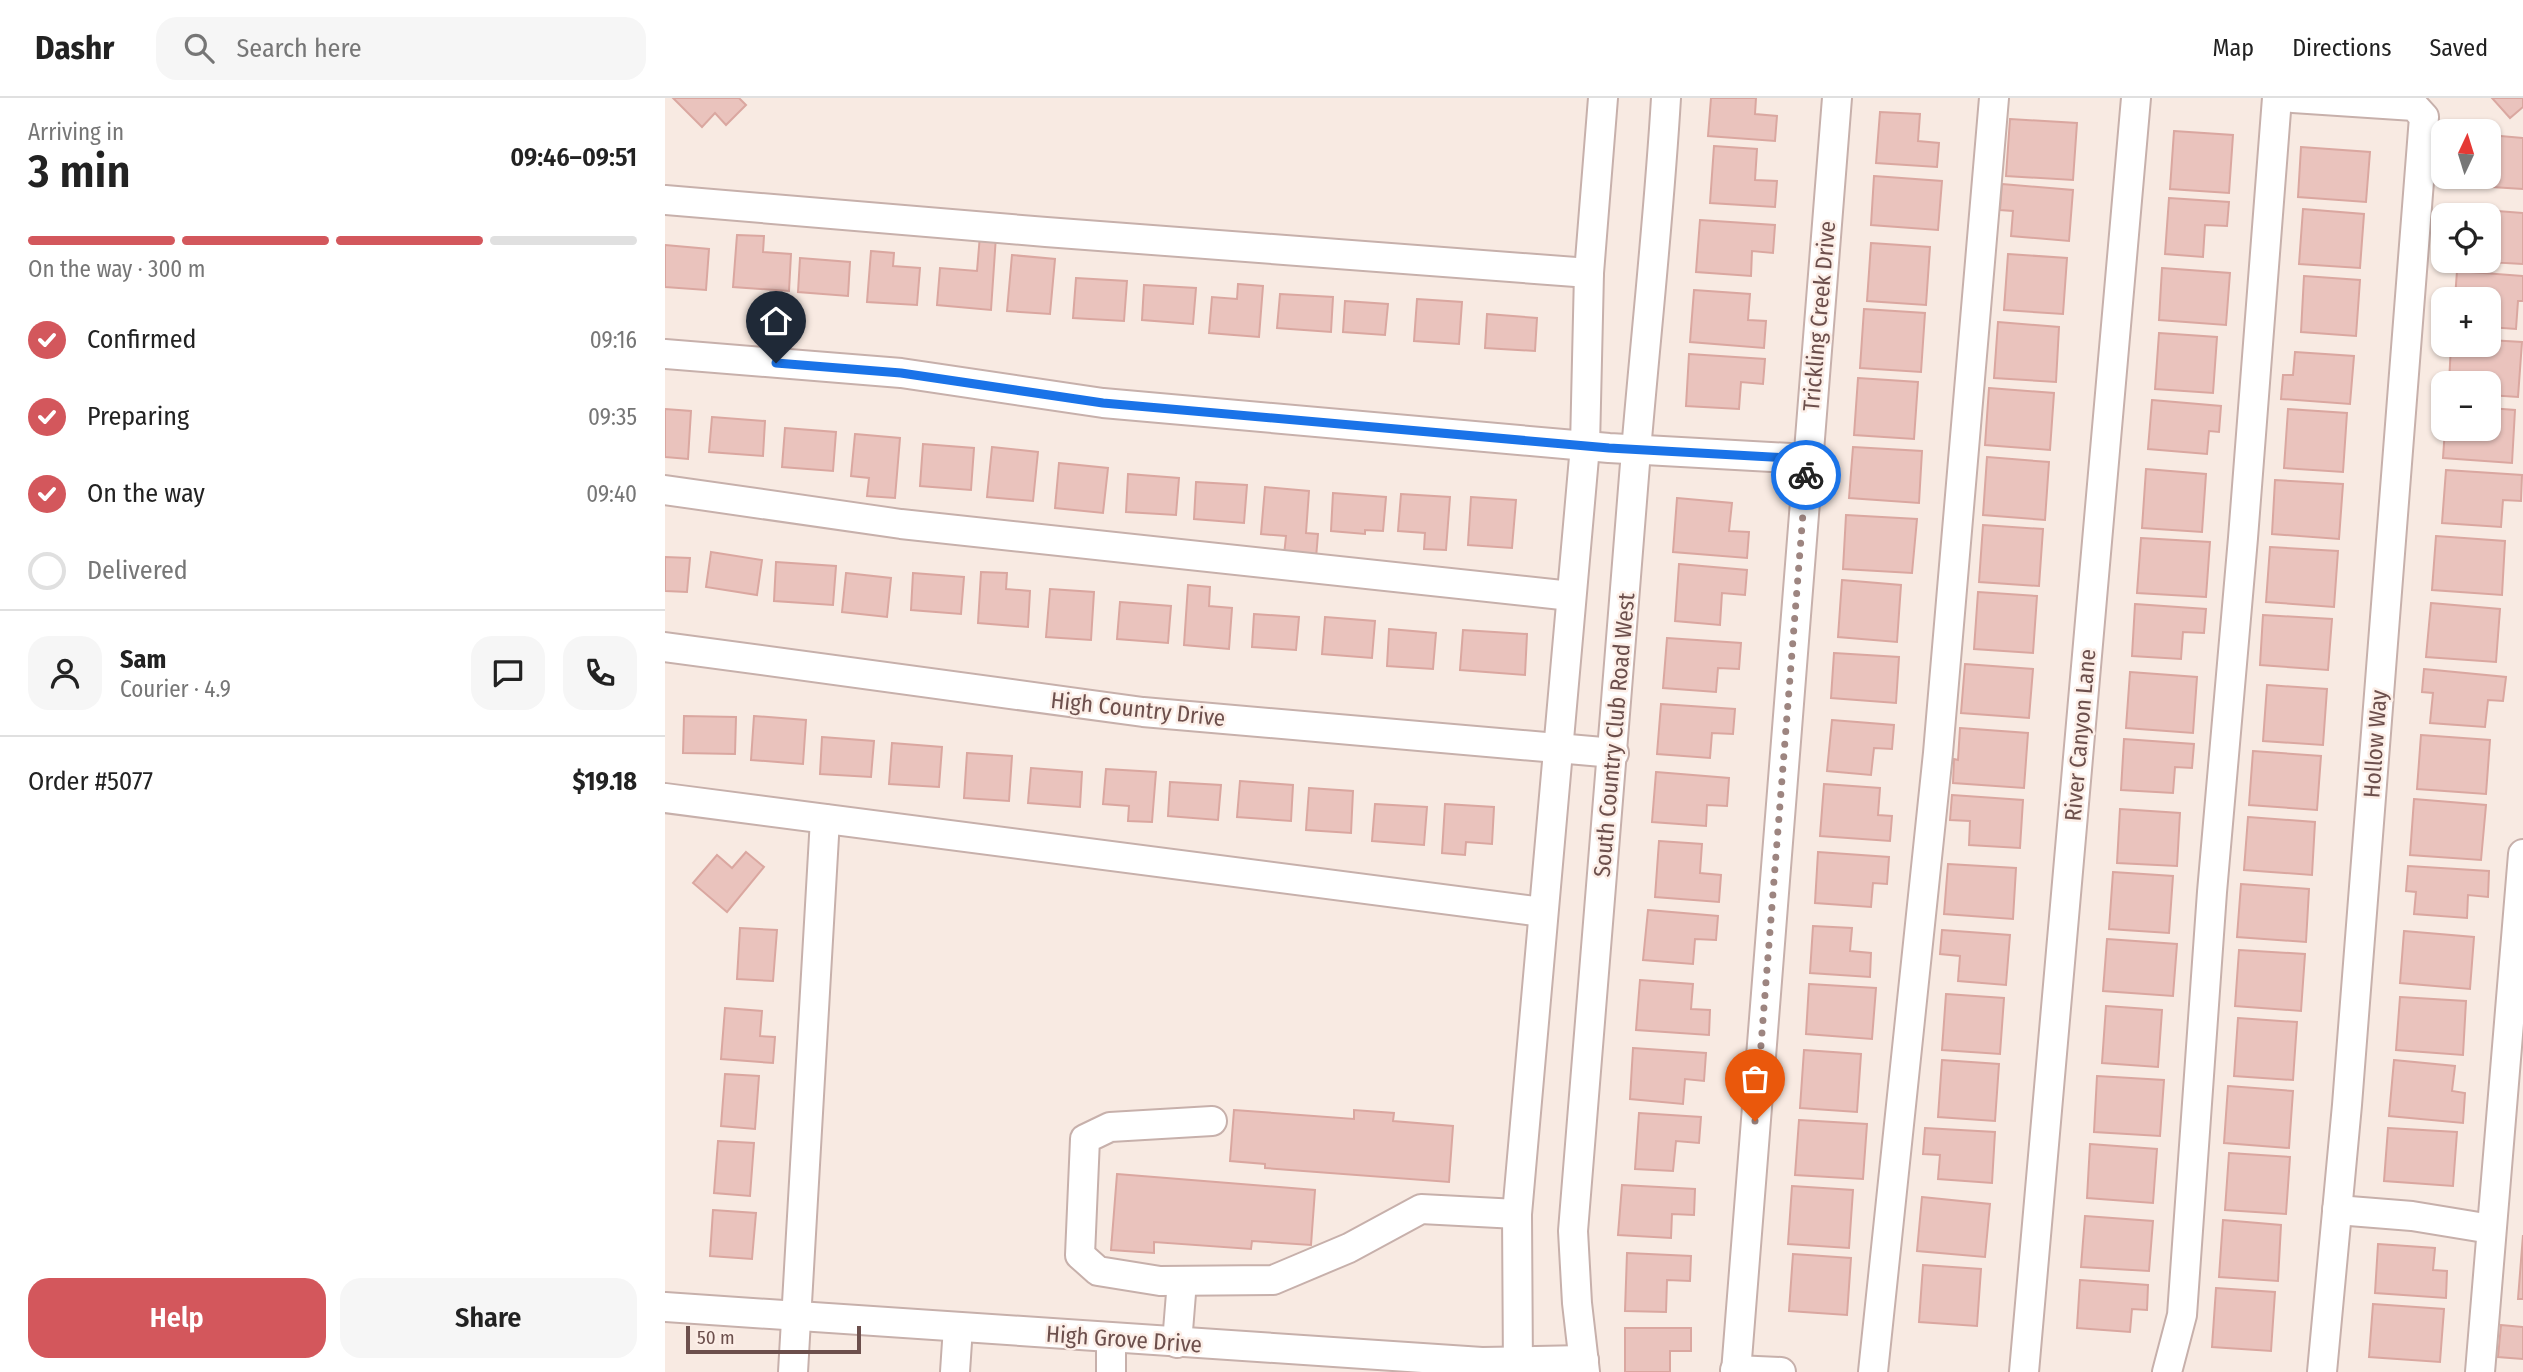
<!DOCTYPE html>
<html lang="en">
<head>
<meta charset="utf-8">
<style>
  :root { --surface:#fff; --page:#f6f6f6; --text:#222; --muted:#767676; --line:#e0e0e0; --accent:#d3575c }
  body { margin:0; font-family:"Fira Sans Condensed",sans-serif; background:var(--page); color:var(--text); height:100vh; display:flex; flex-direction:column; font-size:26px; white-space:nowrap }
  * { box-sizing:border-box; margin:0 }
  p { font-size:23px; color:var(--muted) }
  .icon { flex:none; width:38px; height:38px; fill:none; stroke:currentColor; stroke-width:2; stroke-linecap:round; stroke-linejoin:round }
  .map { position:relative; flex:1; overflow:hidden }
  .drawer { display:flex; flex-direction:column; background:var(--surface); width:665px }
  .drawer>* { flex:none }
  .needle { width:46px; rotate:4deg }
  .buttons { position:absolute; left:1766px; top:21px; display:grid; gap:14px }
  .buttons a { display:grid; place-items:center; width:70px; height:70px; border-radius:14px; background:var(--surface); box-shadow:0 2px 5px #0004; font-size:35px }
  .scale { position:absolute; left:21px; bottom:18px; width:175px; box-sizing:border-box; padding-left:7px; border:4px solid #6c4f4c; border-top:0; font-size:19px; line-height:24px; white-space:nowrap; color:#6c4f4c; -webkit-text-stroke:5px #fceee7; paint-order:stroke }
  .pin { position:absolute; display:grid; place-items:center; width:60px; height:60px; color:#fff; margin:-72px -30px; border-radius:50% 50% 50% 0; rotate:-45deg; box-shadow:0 0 7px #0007 }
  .pin .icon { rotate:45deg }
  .courier { position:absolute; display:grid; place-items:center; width:70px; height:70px; margin:-35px; border:5px solid #1a73e8; border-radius:50%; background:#fff; color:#222; box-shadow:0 2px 9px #0007 }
  .head em { font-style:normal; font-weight:600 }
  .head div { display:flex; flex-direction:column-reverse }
  .head { display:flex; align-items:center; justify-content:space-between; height:119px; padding:0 28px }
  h1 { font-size:46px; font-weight:600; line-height:52px }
  .bar { display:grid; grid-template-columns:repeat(4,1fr); gap:10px 7px; align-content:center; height:84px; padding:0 28px }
  .bar i { height:9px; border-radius:5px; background:var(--line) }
  .bar .current { background:var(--accent) }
  .bar p { grid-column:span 4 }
  .line { display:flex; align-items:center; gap:18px; padding:0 28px; border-top:2px solid var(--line) }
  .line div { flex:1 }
  .round { display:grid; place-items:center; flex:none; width:74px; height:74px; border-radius:21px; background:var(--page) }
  ol { padding:0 28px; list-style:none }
  li { display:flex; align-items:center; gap:21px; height:77px }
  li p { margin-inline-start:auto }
  li .icon { padding:7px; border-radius:50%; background:var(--accent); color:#fff; stroke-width:4 }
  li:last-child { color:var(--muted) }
  li i { width:38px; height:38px; border:4px solid var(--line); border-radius:50% }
  .cta { display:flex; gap:14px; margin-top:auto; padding:14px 28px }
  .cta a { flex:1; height:80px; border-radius:21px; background:var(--accent); color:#fff; font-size:28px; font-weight:600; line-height:80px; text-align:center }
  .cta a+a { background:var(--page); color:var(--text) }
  header { display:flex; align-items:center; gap:42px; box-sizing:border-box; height:98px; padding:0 35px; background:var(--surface); border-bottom:2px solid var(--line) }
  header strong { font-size:33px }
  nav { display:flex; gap:38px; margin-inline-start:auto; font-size:24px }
  .search { width:490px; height:63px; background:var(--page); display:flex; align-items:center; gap:18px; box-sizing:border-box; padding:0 24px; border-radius:21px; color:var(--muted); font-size:26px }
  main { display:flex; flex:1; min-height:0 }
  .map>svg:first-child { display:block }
  .building { fill:#eac3bd; stroke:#daa7a0; stroke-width:2 }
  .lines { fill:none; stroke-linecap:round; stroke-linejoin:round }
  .minor-casing { stroke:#c7b0ab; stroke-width:32 }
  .minor { stroke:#fff; stroke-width:28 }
  .done { stroke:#9d8580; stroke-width:7; stroke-dasharray:0 12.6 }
  .route { stroke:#1a73e8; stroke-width:9 }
  .labels { text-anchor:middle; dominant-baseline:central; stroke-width:5; stroke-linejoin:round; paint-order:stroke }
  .street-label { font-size:23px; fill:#6c4f4c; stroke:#fceee7 }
</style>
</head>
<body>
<header>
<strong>Dashr</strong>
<div class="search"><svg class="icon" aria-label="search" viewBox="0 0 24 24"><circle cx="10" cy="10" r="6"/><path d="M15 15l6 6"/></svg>Search here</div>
<nav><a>Map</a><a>Directions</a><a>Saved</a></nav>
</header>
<main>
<section class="drawer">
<div class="head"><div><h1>3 min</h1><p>Arriving in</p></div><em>09:46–09:51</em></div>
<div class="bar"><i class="current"></i><i class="current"></i><i class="current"></i><i></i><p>On the way · 300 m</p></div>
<ol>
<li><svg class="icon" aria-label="check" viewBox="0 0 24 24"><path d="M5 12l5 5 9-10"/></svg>Confirmed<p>09:16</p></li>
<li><svg class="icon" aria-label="check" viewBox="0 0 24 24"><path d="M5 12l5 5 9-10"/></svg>Preparing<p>09:35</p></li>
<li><svg class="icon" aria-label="check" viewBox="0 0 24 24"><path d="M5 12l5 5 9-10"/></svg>On the way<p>09:40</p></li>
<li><i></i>Delivered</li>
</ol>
<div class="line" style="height:126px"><a class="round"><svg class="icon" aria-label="person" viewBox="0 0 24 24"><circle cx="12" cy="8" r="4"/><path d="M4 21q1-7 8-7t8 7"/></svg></a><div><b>Sam</b><p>Courier · 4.9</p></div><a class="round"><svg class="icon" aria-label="chat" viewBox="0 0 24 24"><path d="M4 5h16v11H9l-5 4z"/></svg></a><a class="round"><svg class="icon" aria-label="phone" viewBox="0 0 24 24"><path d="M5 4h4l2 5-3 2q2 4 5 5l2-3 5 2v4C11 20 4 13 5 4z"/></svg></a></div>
<div class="line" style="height:91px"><div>Order #5077</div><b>$19.18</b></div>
<div class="cta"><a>Help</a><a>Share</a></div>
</section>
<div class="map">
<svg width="1858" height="1274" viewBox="0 0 1858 1274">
  <rect width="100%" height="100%" fill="#f8eae2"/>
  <!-- building -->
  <g class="building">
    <path d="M8 0H74L81 7 61 27 50 15 37 29Z"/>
    <path d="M1046 0H1091L1090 16 1112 18 1110 43 1043 38Z"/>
    <path d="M1827 0H1858V9L1845 20Z"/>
    <path d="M1215 14 1255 16 1253 43 1274 45 1272 69 1211 65Z"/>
    <path d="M1345 21 1412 25 1408 82 1341 78Z"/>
    <path d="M1509 33 1568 37 1564 95 1505 91Z"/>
    <path d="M1824 37 1858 40V91L1811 88V79H1824Z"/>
    <path d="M1049 48 1092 51 1090 82 1112 83 1110 109 1045 105Z"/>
    <path d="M1636 49 1705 54 1701 104 1633 99Z"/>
    <path d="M1209 78 1277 83 1273 132 1206 127Z"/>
    <path d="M1337 86 1408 92 1404 143 1346 138 1348 113 1335 112Z"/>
    <path d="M1504 100 1564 104 1562 128 1540 127 1538 159 1500 156Z"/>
    <path d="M1638 111 1699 116 1695 170 1634 166Z"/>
    <path d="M1806 111 1858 115V166L1806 163H1824V117H1806Z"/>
    <path d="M1035 122 1110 127 1108 155 1087 153 1086 178 1031 174Z"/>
    <path d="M72 137 99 138 98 154 126 156 124 193 68 189Z"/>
    <path d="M315 137 331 138 326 212 272 207 275 170 312 173Z"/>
    <path d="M1206 145 1265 149 1261 207 1202 203Z"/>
    <path d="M0 147 44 151 41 192 0 189Z"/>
    <path d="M206 153 229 155 228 168 255 170 252 207 202 204Z"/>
    <path d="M1343 156 1402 160 1398 216 1339 212Z"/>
    <path d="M347 157 390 161 385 216 342 213Z"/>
    <path d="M135 160 185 164 183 198 133 194Z"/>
    <path d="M1497 170 1565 175 1561 227 1494 222Z"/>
    <path d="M1792 173 1858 178V203H1853L1851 231 1824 229V201L1790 200Z"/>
    <path d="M1639 178 1695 182 1691 238 1636 234Z"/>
    <path d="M411 180 462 183 459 223 408 220Z"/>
    <path d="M573 186 598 188 594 239 544 235 547 199 572 201Z"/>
    <path d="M479 187 531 190 528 226 477 222Z"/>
    <path d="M1029 192 1085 196 1083 222 1101 223 1099 250 1025 244Z"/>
    <path d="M615 196 668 199 666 234 612 230Z"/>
    <path d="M752 201 797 204 794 246 749 243Z"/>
    <path d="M680 203 723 206 720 237 678 234Z"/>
    <path d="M1199 211 1260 215 1256 274 1195 270Z"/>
    <path d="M822 216 872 220 870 253 820 250Z"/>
    <path d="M1333 224 1394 229 1391 284 1329 280Z"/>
    <path d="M1494 235 1552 239 1548 295 1490 291Z"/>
    <path d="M1824 242 1857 244 1853 299 1824 297V285H1784L1786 247H1824Z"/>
    <path d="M1630 254 1689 258 1685 306 1616 301 1618 277H1628Z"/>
    <path d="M1024 256 1100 261 1098 286 1076 284 1074 311 1021 308Z"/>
    <path d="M1193 280 1253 284 1249 341 1189 337Z"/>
    <path d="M1324 290 1389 295 1385 352 1320 347Z"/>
    <path d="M1487 302 1556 308 1554 334 1544 333 1542 356 1483 351Z"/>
    <path d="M1824 310 1850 312 1847 365 1778 360 1780 331H1824Z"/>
    <path d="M0 311 26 313 23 361 0 359Z"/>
    <path d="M1623 311 1682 315 1678 374 1619 370Z"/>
    <path d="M47 319 100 323 98 358 44 354Z"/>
    <path d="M120 330 171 334 168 373 117 369Z"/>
    <path d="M190 336 235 340 230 400 202 398 204 380 186 378Z"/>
    <path d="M258 346 309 350 306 392 255 388Z"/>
    <path d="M327 349 373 354 368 403 322 399Z"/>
    <path d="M1188 349 1257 353 1254 405 1184 400Z"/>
    <path d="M1322 359 1384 364 1380 422 1318 417Z"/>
    <path d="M394 365 443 370 438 415 390 410Z"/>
    <path d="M1481 371 1541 376 1537 434 1477 430Z"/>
    <path d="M1781 372 1857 377 1856 403 1838 402 1836 429 1777 425Z"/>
    <path d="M463 376 514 380 511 417 461 414Z"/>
    <path d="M1610 382 1678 386 1674 441 1607 436Z"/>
    <path d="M531 384 582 387 579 425 529 421Z"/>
    <path d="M600 389 644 393 641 435 653 436 651 460 619 457 621 438 596 436Z"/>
    <path d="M668 395 721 399 718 433 700 432V436L666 433Z"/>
    <path d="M736 396 785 399 781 452 759 451 760 435 733 433Z"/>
    <path d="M806 399 851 402 847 450 803 447Z"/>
    <path d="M1012 400 1067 405 1064 433 1084 434 1082 460 1008 454Z"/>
    <path d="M1181 417 1252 421 1247 475 1178 471Z"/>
    <path d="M1318 427 1378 431 1374 488 1314 484Z"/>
    <path d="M1771 438 1840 443 1837 497 1767 492Z"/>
    <path d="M1476 440 1545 444 1541 499 1472 495Z"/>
    <path d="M1605 449 1673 453 1669 509 1601 504Z"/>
    <path d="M46 454 97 462 92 497 41 489Z"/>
    <path d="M0 459 25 460 22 494 0 493Z"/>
    <path d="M111 464 171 468 168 507 109 503Z"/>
    <path d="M1014 466 1082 472 1080 497 1057 495 1055 527 1010 523Z"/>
    <path d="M316 474 342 475 341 491 365 493 363 529 313 525Z"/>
    <path d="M181 475 226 480 222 519 177 514Z"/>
    <path d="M248 475 299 479 296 516 246 512Z"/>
    <path d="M1177 482 1236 487 1232 544 1173 539Z"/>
    <path d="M523 487 545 489 544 508 567 510 564 551 519 547Z"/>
    <path d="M385 491 429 494 426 542 381 539Z"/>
    <path d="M1313 494 1372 498 1368 555 1309 551Z"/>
    <path d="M455 504 506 508 503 545 452 541Z"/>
    <path d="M1766 505 1835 511 1831 564 1761 559Z"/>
    <path d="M1470 506 1541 511 1539 535 1518 534 1516 561 1467 558Z"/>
    <path d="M589 516 634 519 631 552 587 549Z"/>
    <path d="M1598 517 1667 521 1663 572 1595 567Z"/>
    <path d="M660 519 710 523 707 560 657 556Z"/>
    <path d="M724 531 771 535 768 571 722 568Z"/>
    <path d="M798 532 862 536 860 577 795 572Z"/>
    <path d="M1002 540 1076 545 1074 571 1053 570 1051 594 998 590Z"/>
    <path d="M1169 555 1234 559 1231 605 1166 600Z"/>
    <path d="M1300 566 1368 571 1364 620 1296 615Z"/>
    <path d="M1759 571 1841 579 1838 603 1823 602 1820 629 1765 625 1768 595 1757 594Z"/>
    <path d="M1465 574 1532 579 1528 635 1461 630Z"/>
    <path d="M1602 587 1662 591 1658 647 1598 643Z"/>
    <path d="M996 606 1070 611 1068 636 1047 635 1045 660 992 656Z"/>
    <path d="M19 618 71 619 70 656 18 655Z"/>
    <path d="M89 618 141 622 138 666 86 662Z"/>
    <path d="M1167 622 1229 627 1227 651 1209 650 1206 677 1162 673Z"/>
    <path d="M1295 630 1363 635 1359 690 1288 685 1289 661 1293 662Z"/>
    <path d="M1756 637 1825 642 1821 696 1752 691Z"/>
    <path d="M157 639 209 643 206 679 155 676Z"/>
    <path d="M1459 641 1529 646 1527 670 1510 669 1508 695 1456 692Z"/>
    <path d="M227 645 277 649 274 689 224 686Z"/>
    <path d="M1588 653 1656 658 1652 712 1584 707Z"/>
    <path d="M302 655 347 658 344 703 299 700Z"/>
    <path d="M366 670 417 674 415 709 363 705Z"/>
    <path d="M441 671 491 674 487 724 463 723 464 708 438 706Z"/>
    <path d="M991 674 1064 680 1062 708 1042 707 1041 728 987 724Z"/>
    <path d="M575 683 628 687 626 723 572 719Z"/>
    <path d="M505 684 556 687 553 722 503 718Z"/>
    <path d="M1159 686 1215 690 1213 717 1227 718 1225 743 1155 738Z"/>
    <path d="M644 690 688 693 686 735 641 732Z"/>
    <path d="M1287 697 1358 702 1355 750 1304 747 1305 723 1285 722Z"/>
    <path d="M1749 701 1821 707 1816 762 1745 757Z"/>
    <path d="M710 706 762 709 759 747 707 743Z"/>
    <path d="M780 706 829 709 827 746 801 744 800 757 777 755Z"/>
    <path d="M1455 711 1515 715 1512 768 1452 765Z"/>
    <path d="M1583 719 1650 724 1647 777 1579 772Z"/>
    <path d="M994 743 1037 746 1035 775 1056 777 1054 804 990 799Z"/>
    <path d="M81 754 99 769 62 814 28 785 52 757 67 770Z"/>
    <path d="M1153 754 1224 759 1222 786 1208 785 1206 809 1150 805Z"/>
    <path d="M1283 766 1351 770 1348 821 1279 816Z"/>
    <path d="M1743 768 1824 773 1823 799 1803 797 1802 820 1749 816 1751 794 1741 793Z"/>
    <path d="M1448 774 1508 778 1504 835 1444 831Z"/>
    <path d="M1576 786 1644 791 1641 844 1572 839Z"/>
    <path d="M983 812 1053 818 1051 842 1030 841 1028 866 978 862Z"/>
    <path d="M1148 828 1187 830 1185 853 1206 855 1205 879 1145 875Z"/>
    <path d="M75 830 112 832 108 883 72 881Z"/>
    <path d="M1277 832 1345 837 1341 887 1293 883 1295 858 1275 856Z"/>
    <path d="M1739 833 1809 839 1805 891 1735 885Z"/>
    <path d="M1442 841 1512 846 1508 898 1438 893Z"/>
    <path d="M1574 852 1640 856 1636 913 1570 908Z"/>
    <path d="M975 882 1028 886 1026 911 1045 912 1044 937 971 932Z"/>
    <path d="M1144 886 1211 890 1207 941 1141 936Z"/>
    <path d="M1281 896 1339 900 1335 956 1277 952Z"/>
    <path d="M1735 899 1801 903 1798 957 1731 952Z"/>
    <path d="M1441 908 1497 912 1493 969 1437 965Z"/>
    <path d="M60 910 97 913 95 938 110 939 108 965 56 961Z"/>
    <path d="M1573 920 1632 924 1628 982 1569 978Z"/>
    <path d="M968 950 1041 955 1039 983 1020 981 1018 1006 965 1001Z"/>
    <path d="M1139 952 1196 956 1192 1014 1135 1010Z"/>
    <path d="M1277 962 1334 966 1330 1023 1273 1019Z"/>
    <path d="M1729 962 1790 968 1787 993 1800 995 1798 1025 1724 1018Z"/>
    <path d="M60 976 94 978 90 1031 56 1028Z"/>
    <path d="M1432 978 1499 982 1495 1038 1429 1034Z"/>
    <path d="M1563 988 1628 993 1624 1050 1559 1045Z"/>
    <path d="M569 1012 689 1021V1012L729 1015 728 1023 788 1028 784 1084 600 1070V1066L565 1063Z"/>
    <path d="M974 1015 1036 1019 1034 1045 1011 1043 1008 1073 970 1071Z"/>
    <path d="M1134 1022 1202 1026 1198 1081 1130 1077Z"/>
    <path d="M1260 1030 1330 1034 1327 1085 1273 1081 1275 1057 1258 1056Z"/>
    <path d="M1723 1030 1792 1034 1788 1088 1719 1083Z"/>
    <path d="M53 1043 89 1045 85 1098 49 1095Z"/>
    <path d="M1425 1046 1492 1051 1488 1105 1422 1100Z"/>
    <path d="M1564 1055 1625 1059 1621 1116 1560 1112Z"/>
    <path d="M452 1076 650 1092 646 1147 587 1143 586 1151 489 1144V1155L446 1152Z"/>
    <path d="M957 1087 1030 1091 1029 1117 1007 1116 1006 1140 953 1137Z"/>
    <path d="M1127 1088 1188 1092 1184 1150 1123 1146Z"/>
    <path d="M1257 1099 1325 1106 1320 1159 1252 1153Z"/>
    <path d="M48 1112 91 1115 87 1161 45 1158Z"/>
    <path d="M1420 1118 1488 1123 1484 1173 1416 1169Z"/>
    <path d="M1558 1122 1616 1127 1613 1183 1554 1179Z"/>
    <path d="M1858 1137V1201H1853Z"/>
    <path d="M1713 1146 1770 1150 1768 1172 1782 1173 1781 1200 1710 1195Z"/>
    <path d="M962 1155 1026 1158 1025 1183 1002 1182 1001 1214 960 1213Z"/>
    <path d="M1128 1156 1186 1160 1182 1217 1124 1213Z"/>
    <path d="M1258 1167 1316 1171 1312 1228 1254 1224Z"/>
    <path d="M1415 1182 1483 1187 1482 1212 1467 1211 1465 1234 1412 1230Z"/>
    <path d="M1551 1190 1610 1194 1606 1253 1547 1249Z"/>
    <path d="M1708 1206 1779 1211 1775 1264 1704 1259Z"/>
    <path d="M1836 1227 1858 1229V1261L1833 1259Z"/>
    <path d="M960 1230H1026V1253H1005V1274H960Z"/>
  </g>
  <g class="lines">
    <defs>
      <g id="minor">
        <path d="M1628 0 1749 8 1759 19 1682 1007 1657 1274"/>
        <path d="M0 102 381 134 924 175"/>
        <path d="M0 256 236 275 438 305 944 350 1143 361"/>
        <path d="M0 392 236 426 906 498"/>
        <path d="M0 549 478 614 949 655"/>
        <path d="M0 700 878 814"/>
        <path d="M547 1023 445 1029 420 1041 415 1157 433 1173 495 1183 608 1182 684 1150 756 1111 852 1116"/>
        <path d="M1672 1112 1747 1118 1826 1131"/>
        <path d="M0 1209 817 1264 919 1262"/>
        <path d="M512 1245 517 1183"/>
        <path d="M1070 1272 1116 1274"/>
        <path d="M128 1274 160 721"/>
        <path d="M290 1274 293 1229"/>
        <path d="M446 1274V1240"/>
        <path d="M853 1274 852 1116 920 348 924 175 938 0"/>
        <path d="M920 1274 912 1205 908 1133C930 873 950 613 971 353 981 235 994 118 1001 0"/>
        <path d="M1071 1274 1172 0"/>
        <path d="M1208 1274 1273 655 1329 0"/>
        <path d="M1359 1274 1471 0"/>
        <path d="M1502 1274 1517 1217 1547 794 1578 440 1612 0"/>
        <path d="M1815 1274 1858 756"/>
      </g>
    </defs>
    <!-- minor casing -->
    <use href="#minor" class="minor-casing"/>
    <!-- minor -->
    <use href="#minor" class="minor"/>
  </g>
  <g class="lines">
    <!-- done -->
    <path class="done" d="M1090 1023 1141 377"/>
    <!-- route -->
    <path class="route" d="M111 265 236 275 438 305 944 350 1143 361 1141 377"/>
  </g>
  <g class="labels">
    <!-- street labels -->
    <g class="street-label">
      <text transform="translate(1154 218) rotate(-85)">Trickling Creek Drive</text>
      <text transform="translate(473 611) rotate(6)">High Country Drive</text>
      <text transform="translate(949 637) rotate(-85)">South Country Club Road West</text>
      <text transform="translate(1415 637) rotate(-85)">River Canyon Lane</text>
      <text transform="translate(1710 646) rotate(-86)">Hollow Way</text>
      <text transform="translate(459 1241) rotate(4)">High Grove Drive</text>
    </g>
  </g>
</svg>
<div class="buttons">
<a><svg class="needle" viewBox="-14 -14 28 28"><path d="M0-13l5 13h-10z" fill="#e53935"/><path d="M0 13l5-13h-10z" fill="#767676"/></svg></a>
<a><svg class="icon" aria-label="locate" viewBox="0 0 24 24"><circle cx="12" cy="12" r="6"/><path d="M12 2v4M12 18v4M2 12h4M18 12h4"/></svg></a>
<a>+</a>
<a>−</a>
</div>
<div class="scale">50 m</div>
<div class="pin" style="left:1090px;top:1023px;background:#ea580c"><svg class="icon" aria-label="bag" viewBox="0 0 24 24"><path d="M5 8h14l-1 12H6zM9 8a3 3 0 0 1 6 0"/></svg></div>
<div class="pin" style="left:111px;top:265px;background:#1f2937"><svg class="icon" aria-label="home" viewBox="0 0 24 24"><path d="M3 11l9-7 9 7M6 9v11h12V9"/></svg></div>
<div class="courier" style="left:1141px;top:377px"><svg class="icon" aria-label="bike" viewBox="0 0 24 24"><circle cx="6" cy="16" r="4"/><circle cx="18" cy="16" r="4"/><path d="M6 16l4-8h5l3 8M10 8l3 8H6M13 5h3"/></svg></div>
</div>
</main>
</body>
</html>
